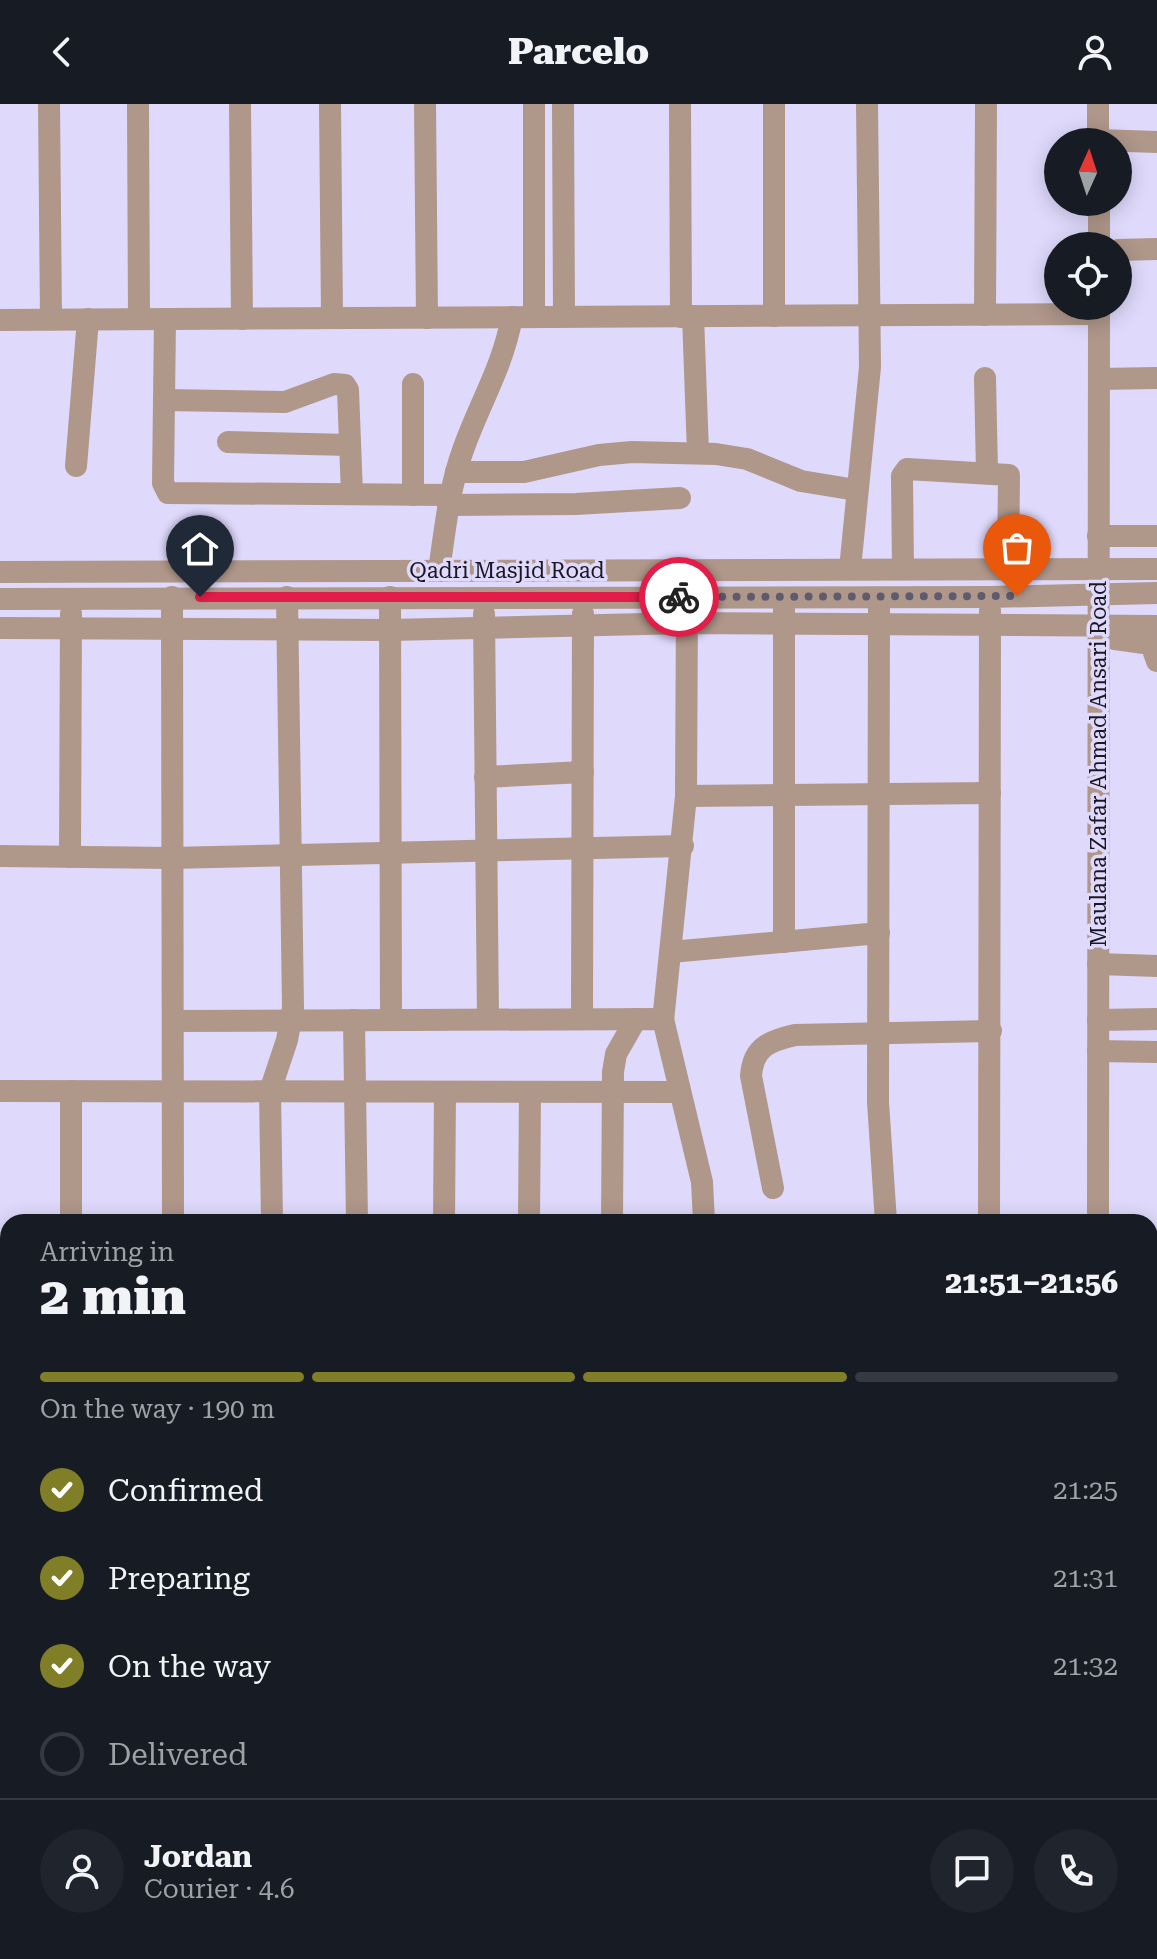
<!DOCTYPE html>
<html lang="en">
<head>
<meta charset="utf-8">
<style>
  :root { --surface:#171b24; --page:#20242c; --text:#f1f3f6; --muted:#9ea1a6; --line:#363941; --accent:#807f27 }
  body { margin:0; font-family:"Roboto Serif",serif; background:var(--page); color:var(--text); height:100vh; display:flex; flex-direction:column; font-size:30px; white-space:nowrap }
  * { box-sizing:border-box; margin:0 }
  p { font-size:26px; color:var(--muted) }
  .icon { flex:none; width:44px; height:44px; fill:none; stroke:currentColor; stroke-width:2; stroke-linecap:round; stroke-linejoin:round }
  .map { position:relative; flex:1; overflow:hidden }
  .panel { position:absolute; left:0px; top:1110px; width:1158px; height:746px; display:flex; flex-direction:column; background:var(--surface); border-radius:24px 24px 0 0; box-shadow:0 4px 20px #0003 }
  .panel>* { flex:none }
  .needle { width:52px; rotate:3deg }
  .controls { position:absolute; left:1044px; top:24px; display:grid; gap:16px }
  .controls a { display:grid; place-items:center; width:88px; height:88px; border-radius:50%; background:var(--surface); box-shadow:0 4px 20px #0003; font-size:40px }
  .pin { position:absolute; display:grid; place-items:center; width:68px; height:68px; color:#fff; margin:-82px -34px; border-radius:50% 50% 50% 0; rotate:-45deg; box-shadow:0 0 8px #0007 }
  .pin .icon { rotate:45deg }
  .courier { position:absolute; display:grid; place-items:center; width:80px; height:80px; margin:-40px; border:6px solid #e11d48; border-radius:50%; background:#fff; color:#222; box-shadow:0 2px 10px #0007 }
  .summary em { font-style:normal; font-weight:800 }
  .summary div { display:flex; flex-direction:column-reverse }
  .summary { display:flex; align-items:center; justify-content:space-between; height:136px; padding:0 40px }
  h1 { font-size:52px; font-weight:800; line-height:60px }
  .bar { display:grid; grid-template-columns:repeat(4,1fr); gap:12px 8px; align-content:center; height:96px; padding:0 40px }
  .bar i { height:10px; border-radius:6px; background:var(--line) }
  .bar .active { background:var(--accent) }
  .bar p { grid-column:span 4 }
  .line { display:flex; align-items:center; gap:20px; padding:0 40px; border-top:2px solid var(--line) }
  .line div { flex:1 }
  .round { display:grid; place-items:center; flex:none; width:84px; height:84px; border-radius:42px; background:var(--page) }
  ol { padding:0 40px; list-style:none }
  li { display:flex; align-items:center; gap:24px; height:88px }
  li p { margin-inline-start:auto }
  li .icon { padding:8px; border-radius:50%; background:var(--accent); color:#fff; stroke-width:4 }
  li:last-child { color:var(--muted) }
  li i { width:44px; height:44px; border:4px solid var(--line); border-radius:50% }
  header { display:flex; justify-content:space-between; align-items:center; height:104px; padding:0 40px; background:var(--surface); font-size:36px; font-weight:800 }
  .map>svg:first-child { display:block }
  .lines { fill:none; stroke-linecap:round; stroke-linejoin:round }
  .minor { stroke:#af978a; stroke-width:22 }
  .done { stroke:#5f5b6f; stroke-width:8; stroke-dasharray:0 14.4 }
  .route { stroke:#e11d48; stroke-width:10 }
  .labels { text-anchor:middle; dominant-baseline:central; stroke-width:7; stroke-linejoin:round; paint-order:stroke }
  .street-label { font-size:22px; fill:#1a1723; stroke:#dfd9fb }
</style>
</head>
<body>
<header><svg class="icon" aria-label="back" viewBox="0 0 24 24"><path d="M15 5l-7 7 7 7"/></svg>Parcelo<svg class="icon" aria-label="person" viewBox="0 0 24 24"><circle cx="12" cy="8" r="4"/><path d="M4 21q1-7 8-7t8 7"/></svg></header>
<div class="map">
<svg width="1157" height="1855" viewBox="0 0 1157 1855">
  <rect width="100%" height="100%" fill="#dfd9fb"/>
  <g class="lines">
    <!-- minor -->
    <g class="minor">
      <path d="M49 0 51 215"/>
      <path d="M138 0 139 215"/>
      <path d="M240 0 242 215"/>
      <path d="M330 0 332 214"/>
      <path d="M425 0 427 214"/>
      <path d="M563 0 564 212"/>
      <path d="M680 0 681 213"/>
      <path d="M774 0V212"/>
      <path d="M1098 0V38"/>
      <path d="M1098 36 1157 38"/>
      <path d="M1099 98V142"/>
      <path d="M1118 146 1157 145"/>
      <path d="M985 211 986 0"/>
      <path d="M534 212V0"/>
      <path d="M693 212 698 349"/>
      <path d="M165 215 163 379 168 389 449 391"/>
      <path d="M0 216 1099 210"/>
      <path d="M985 274 987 368"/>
      <path d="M1099 275 1157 274"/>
      <path d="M413 280V391"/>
      <path d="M164 296 285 298 334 280 345 281 348 286 352 390"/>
      <path d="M228 338 350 341"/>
      <path d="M76 362 88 215"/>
      <path d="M456 368H524L599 351 632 348 716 350 747 355 801 377 856 386"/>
      <path d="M448 401 576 400 680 394"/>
      <path d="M1098 432H1157"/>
      <path d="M850 465 870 263 867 0"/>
      <path d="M903 465 902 372 907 365 1009 371 1008 465"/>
      <path d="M439 467C445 425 449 385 463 346 480 298 502 265 512 213"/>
      <path d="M0 468 1157 465"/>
      <path d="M172 493 173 1118"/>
      <path d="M390 493 391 916"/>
      <path d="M0 495 990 493 1157 489"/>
      <path d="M784 506V838"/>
      <path d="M879 506 878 998 886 1118"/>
      <path d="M484 510 488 915"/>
      <path d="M0 524 390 526 687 519 1157 522"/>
      <path d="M1115 535 1151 540 1157 557"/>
      <path d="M485 673 583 668"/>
      <path d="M686 692 990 689"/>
      <path d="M0 752 171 754 683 742"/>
      <path d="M70 753 71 510"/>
      <path d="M671 848 879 829"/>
      <path d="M1098 860 1157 862"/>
      <path d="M582 915 583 510"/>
      <path d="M354 916 357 1118"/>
      <path d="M1098 916 1157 915"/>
      <path d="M173 917 663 915 702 1078 704 1118"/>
      <path d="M663 917 686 692 687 504"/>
      <path d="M1098 947 1157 948"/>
      <path d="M0 987 680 988"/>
      <path d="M773 1084 751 972C753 943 769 937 795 931L991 927"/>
      <path d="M71 1118V987"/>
      <path d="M272 1118 270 987 287 936 293 904 287 493"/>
      <path d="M444 1118 445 988"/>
      <path d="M529 1118 530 988"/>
      <path d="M612 1118 613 968 616 950 636 915"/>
      <path d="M989 1118 990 507"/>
      <path d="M1098 1118 1099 202"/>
      <path d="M0 1213H8"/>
      <path d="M1150 1225H1157"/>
      <path d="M0 1234H8"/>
      <path d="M1150 1278 1157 1279"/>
      <path d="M1150 1350H1157"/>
      <path d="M1150 1475H1157"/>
      <path d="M1150 1659 1157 1658"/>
      <path d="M572 1848V1855"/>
      <path d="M655 1848V1855"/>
      <path d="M847 1848V1855"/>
      <path d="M950 1848V1855"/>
      <path d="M992 1848V1855"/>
      <path d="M1108 1848V1855"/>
      <path d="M17 1855 18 1848"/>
      <path d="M124 1855V1848"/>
      <path d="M299 1855V1848"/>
      <path d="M398 1855V1848"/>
      <path d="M488 1855V1848"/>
      <path d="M747 1855 748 1848"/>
    </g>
  </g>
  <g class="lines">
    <!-- done -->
    <path class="done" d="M679 493 1017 492"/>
    <!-- route -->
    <path class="route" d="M200 493H679"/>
  </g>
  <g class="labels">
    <!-- street labels -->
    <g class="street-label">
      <text x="507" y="466">Qadri Masjid Road</text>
      <text transform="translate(1098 660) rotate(-90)">Maulana Zafar Ahmad Ansari Road</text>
    </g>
  </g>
</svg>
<div class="controls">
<a><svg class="needle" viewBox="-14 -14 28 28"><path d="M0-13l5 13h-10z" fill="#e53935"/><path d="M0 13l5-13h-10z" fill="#9ea1a6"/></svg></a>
<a><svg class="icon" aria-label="locate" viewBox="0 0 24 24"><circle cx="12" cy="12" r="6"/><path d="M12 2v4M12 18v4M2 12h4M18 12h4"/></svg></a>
</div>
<div class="pin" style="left:1017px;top:492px;background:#ea580c"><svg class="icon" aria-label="bag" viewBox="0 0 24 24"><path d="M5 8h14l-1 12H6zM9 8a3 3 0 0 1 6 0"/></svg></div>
<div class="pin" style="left:200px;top:493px;background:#1f2937"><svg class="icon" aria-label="home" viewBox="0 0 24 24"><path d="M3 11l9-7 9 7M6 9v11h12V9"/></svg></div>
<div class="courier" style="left:679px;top:493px"><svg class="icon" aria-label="bike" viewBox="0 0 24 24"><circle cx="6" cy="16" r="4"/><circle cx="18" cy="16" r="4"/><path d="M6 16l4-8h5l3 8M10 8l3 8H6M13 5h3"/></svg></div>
<section class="panel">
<div class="summary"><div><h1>2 min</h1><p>Arriving in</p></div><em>21:51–21:56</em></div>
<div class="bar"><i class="active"></i><i class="active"></i><i class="active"></i><i></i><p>On the way · 190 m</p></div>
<ol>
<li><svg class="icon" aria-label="check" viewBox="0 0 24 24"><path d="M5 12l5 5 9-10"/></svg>Confirmed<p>21:25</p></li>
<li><svg class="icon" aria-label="check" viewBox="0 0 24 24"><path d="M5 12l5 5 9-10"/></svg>Preparing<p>21:31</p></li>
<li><svg class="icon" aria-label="check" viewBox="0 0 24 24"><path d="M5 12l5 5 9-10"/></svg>On the way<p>21:32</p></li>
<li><i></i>Delivered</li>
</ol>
<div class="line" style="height:144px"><a class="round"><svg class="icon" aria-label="person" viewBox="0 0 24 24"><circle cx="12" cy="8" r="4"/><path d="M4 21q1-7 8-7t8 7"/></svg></a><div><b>Jordan</b><p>Courier · 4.6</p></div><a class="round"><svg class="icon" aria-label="chat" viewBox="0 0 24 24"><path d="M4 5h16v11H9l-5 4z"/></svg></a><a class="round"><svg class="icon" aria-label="phone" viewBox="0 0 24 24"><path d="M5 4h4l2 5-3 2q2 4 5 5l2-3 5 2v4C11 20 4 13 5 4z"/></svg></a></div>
</section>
</div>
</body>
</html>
